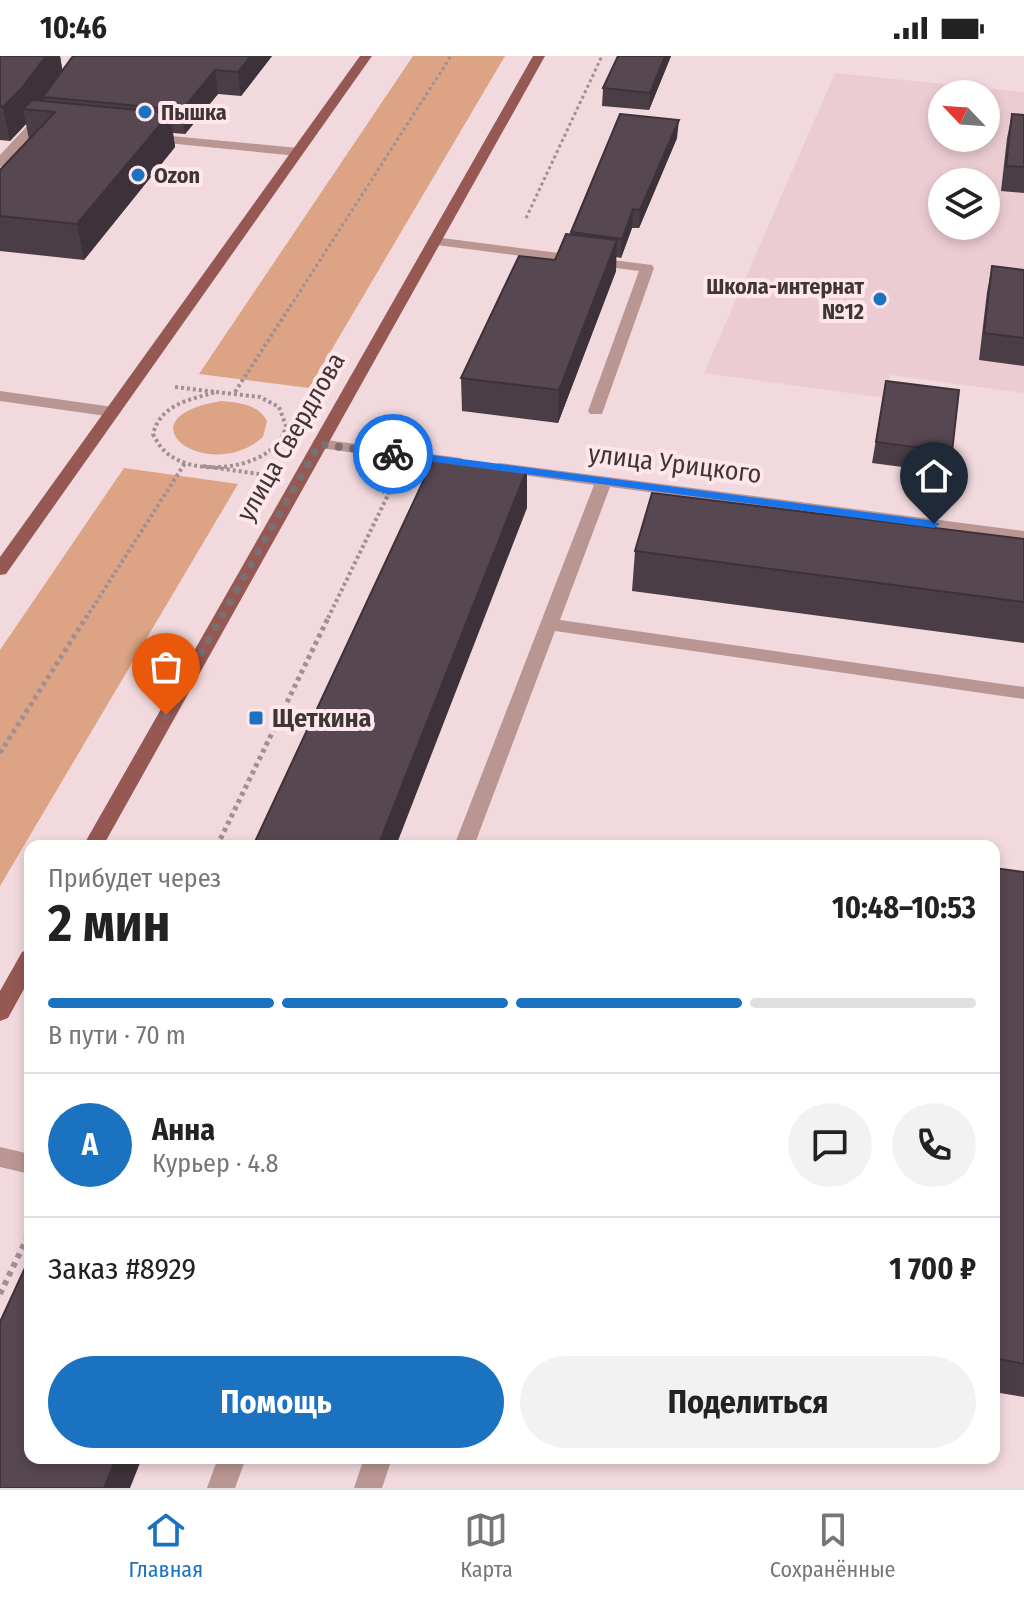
<!DOCTYPE html>
<html lang="ru">
<head>
<meta charset="utf-8">
<style>
  :root { --surface:#fff; --page:#f2f2f2; --text:#222; --muted:#767676; --line:#e0e0e0; --accent:#1b72c0 }
  body { margin:0; font-family:"Fira Sans Condensed",sans-serif; background:var(--page); color:var(--text); height:100vh; display:flex; flex-direction:column; font-size:30px; white-space:nowrap }
  * { box-sizing:border-box; margin:0 }
  p { font-size:26px; color:var(--muted) }
  .icon { flex:none; width:44px; height:44px; fill:none; stroke:currentColor; stroke-width:2; stroke-linecap:round; stroke-linejoin:round }
  .map { position:relative; flex:1; overflow:hidden }
  .drawer { position:absolute; left:24px; top:784px; width:976px; height:624px; display:flex; flex-direction:column; background:var(--surface); border-radius:16px; box-shadow:0 4px 12px #0003 }
  .drawer>* { flex:none }
  .needle { width:52px; rotate:295deg }
  .fabs { position:absolute; left:928px; top:24px; display:grid; gap:16px }
  .fabs a { display:grid; place-items:center; width:72px; height:72px; border-radius:50%; background:var(--surface); box-shadow:0 4px 12px #0003; font-size:40px }
  .pin { position:absolute; display:grid; place-items:center; width:68px; height:68px; color:#fff; margin:-82px -34px; border-radius:50% 50% 50% 0; rotate:-45deg; box-shadow:0 0 8px #0007 }
  .pin .icon { rotate:45deg }
  .courier { position:absolute; display:grid; place-items:center; width:80px; height:80px; margin:-40px; border:6px solid #1a73e8; border-radius:50%; background:#fff; color:#222; box-shadow:0 2px 10px #0007 }
  .headline em { font-style:normal; font-weight:700 }
  .headline div { display:flex; flex-direction:column-reverse }
  .headline { display:flex; align-items:center; justify-content:space-between; height:136px; padding:0 24px }
  h1 { font-size:52px; font-weight:700; line-height:60px }
  .bar { display:grid; grid-template-columns:repeat(4,1fr); gap:12px 8px; align-content:center; height:96px; padding:0 24px }
  .bar i { height:10px; border-radius:6px; background:var(--line) }
  .bar .current { background:var(--accent) }
  .bar p { grid-column:span 4 }
  .line { display:flex; align-items:center; gap:20px; padding:0 24px; border-top:2px solid var(--line) }
  .line div { flex:1 }
  .round { display:grid; place-items:center; flex:none; width:84px; height:84px; border-radius:42px; background:var(--page) }
  .cta { display:flex; gap:16px; margin-top:auto; padding:16px 24px }
  .cta a { flex:1; height:92px; border-radius:48px; background:var(--accent); color:#fff; font-size:32px; font-weight:700; line-height:92px; text-align:center }
  .cta a+a { background:var(--page); color:var(--text) }
  .status { display:flex; justify-content:space-between; align-items:center; height:56px; padding:0 40px; background:var(--surface); direction:ltr }
  .status svg { height:22px; fill:currentColor }
  .tabs { display:flex; justify-content:space-around; align-items:center; height:112px; border-top:2px solid var(--line); background:var(--surface); font-size:22px; color:var(--muted) }
  .tabs a { display:grid; justify-items:center; gap:4px }
  .tabs .current { color:var(--accent) }
  .map>svg:first-child { display:block }
  .built { fill:#ecccd3; fill-rule:evenodd }
  .green { fill:#dca385 }
  .lines { fill:none; stroke-linecap:round; stroke-linejoin:round }
  .path-far3 { stroke:#a18f92; stroke-width:3; stroke-dasharray:3 3; stroke-linecap:butt }
  .path-far2 { stroke:#a18f92; stroke-width:4; stroke-dasharray:3 3; stroke-linecap:butt }
  .path-far1 { stroke:#a18f92; stroke-width:5; stroke-dasharray:4 4; stroke-linecap:butt }
  .path { stroke:#a18f92; stroke-width:6; stroke-dasharray:5 5; stroke-linecap:butt }
  .minor { fill:#ba9692; fill-rule:evenodd }
  .major { fill:#955852; fill-rule:evenodd }
  .wall { fill:#4b3d46 }
  .shaded-wall { fill:#3d3239 }
  .building { fill:#574751; stroke:#3d3239; stroke-width:2 }
  .route { fill:#1a73e8 }
  .done { stroke:#7d6e71; stroke-width:8; stroke-dasharray:0 14.4 }
  .poi-dot { fill:#1b72c0; stroke:#fee6eb; stroke-width:3 }
  .labels { text-anchor:middle; dominant-baseline:central; stroke-width:8; stroke-linejoin:round; paint-order:stroke }
  .far-poi-label { font-size:22px; font-weight:bold; fill:#3e3537; stroke:#fee6eb; text-anchor:start }
  .street-label { font-size:26px; fill:#3e3537; stroke:#fee6eb }
  .poi-label { font-size:26px; font-weight:bold; fill:#3e3537; stroke:#fee6eb; text-anchor:start }
</style>
</head>
<body>
<div class="status"><b>10:46</b><svg viewBox="0 0 49 12"><path d="M0 12V9h3v3zM5 12V6h3v6zM10 12V3h3v9zM15 12V0h3v12zM26 1h20v11H26zM47 4h2v5h-2z"/></svg></div>
<div class="map">
<svg width="1024" height="1432" viewBox="0 0 1024 1432">
  <rect width="100%" height="100%" fill="#f1d9dd"/>
  <!-- built -->
  <path class="built" d="M835 17 1024 36V337L890 319 885 342 704 317ZM942 38H986V82H942ZM942 126H986V170H942Z"/>
  <!-- green -->
  <g class="green">
    <path d="M413 0H505L309 332 199 318Z"/>
    <path d="M221 345C240 347 258 348 267 365L263 381C207 430 117 362 221 345Z"/>
    <path d="M124 412 238 428 0 830V594Z"/>
  </g>
  <g class="lines">
    <!-- path-far3 -->
    <g class="path-far3">
      <path d="M526 162 602 0"/>
      <path d="M290 251 451 0"/>
    </g>
    <!-- path-far2 -->
    <g class="path-far2">
      <path d="M175 331 216 336"/>
      <path d="M216 336 260 341 279 351 286 370C277 410 210 420 178 404 165 398 159 390 153 378 161 348 189 344 216 336Z"/>
      <path d="M235 336 291 249"/>
      <path d="M203 410 259 418"/>
      <path d="M86 562 185 407"/>
      <path d="M328 562 389 437 383 436"/>
    </g>
    <!-- path-far1 -->
    <g class="path-far1">
      <path d="M0 697 87 560"/>
      <path d="M217 790 329 560"/>
    </g>
    <!-- path -->
    <path class="path" d="M0 1238 30 1176"/>
    <!-- minor -->
    <g class="minor">
      <path d="M39 57 49 60 5 110 0 111V99Z"/>
      <path d="M150 78 298 92 304 96 298 100 146 85 144 82Z"/>
      <path d="M434 181 652 209 654 212 602 358H590L588 355 639 215 429 188 427 185Z"/>
      <path d="M0 335 113 351 121 356 113 361 0 345Z"/>
      <path d="M319 383 461 402 469 407 461 412 313 391V385Z"/>
      <path d="M500 407 1024 475V485L610 431 560 564 1024 631V643L555 575 474 790H454L594 429 494 415 492 412 494 409Z"/>
      <path d="M0 1091 30 1098V1118L0 1111Z"/>
      <path d="M218 1402H246L235 1432H207Z"/>
      <path d="M364 1402H392L382 1432H354Z"/>
    </g>
    <!-- major -->
    <g class="major">
      <path d="M360 0H372L6 518 0 519V501Z"/>
      <path d="M533 0H545L103 790H83Z"/>
      <path d="M30 893V922L8 962 0 965V935L22 896Z"/>
    </g>
  </g>
  <!-- wall -->
  <g class="wall">
    <path d="M0 0H60L62 15 272 0 241 40 218 38 185 78 173 77 175 91 84 204 0 195V114L29 84 26 68 10 85 0 84Z"/>
    <path d="M618 0H671L649 54 602 50 603 32Z"/>
    <path d="M1012 58 1024 59V137L1001 135 1007 82Z"/>
    <path d="M677 82 639 172H632L621 202 616 201V215L558 367 462 355 461 322 555 204 571 176Z"/>
    <path d="M992 210 1024 214V310L979 304 987 236Z"/>
    <path d="M886 325 952 396 948 417 872 407Z"/>
    <path d="M1024 483V587L632 535 635 495Z"/>
    <path d="M994 812 1024 816V1341L994 1336Z"/>
  </g>
  <!-- shaded-wall -->
  <g class="shaded-wall">
    <path d="M46 0H60L63 17 43 41 44 44 36 54 23 53 26 68 10 85 3 51Z"/>
    <path d="M251 0H272L241 40 238 16Z"/>
    <path d="M665 0H671L649 54 650 37Z"/>
    <path d="M215 14 218 38 185 78 182 54Z"/>
    <path d="M170 57 175 91 84 204 77 168Z"/>
    <path d="M679 64 677 82 639 172 640 154Z"/>
    <path d="M633 153 632 172 621 202 622 183Z"/>
    <path d="M617 184 616 215 558 367 559 334Z"/>
    <path d="M527 413V452L396 790H378Z"/>
    <path d="M116 1402H142L130 1432H104Z"/>
  </g>
  <!-- building -->
  <g class="building">
    <path d="M0 0H46L21 33 3 51 0 50Z"/>
    <path d="M73 0H251L238 16 215 14 182 54 43 41Z"/>
    <path d="M618 0H665L650 37 603 32Z"/>
    <path d="M32 44 170 57 77 168 0 160V114L55 56 23 53Z"/>
    <path d="M620 58 679 64 640 154 633 153 622 183 571 176Z"/>
    <path d="M1012 58 1024 59V111L1006 110Z"/>
    <path d="M566 178 617 184 559 334 461 322 519 200 555 204Z"/>
    <path d="M992 210 1024 214V282L984 277Z"/>
    <path d="M886 325 959 334 952 396 876 386Z"/>
    <path d="M434 402 527 413 378 790H253Z"/>
    <path d="M652 437 1024 483V546L635 495Z"/>
    <path d="M994 812 1024 816V1308L994 1302Z"/>
    <path d="M30 1201V1402H116L104 1432H0V1266Z"/>
  </g>
  <!-- route -->
  <path class="route" d="M393 394 934 465 940 468 934 472 389 400V395Z"/>
  <g class="lines">
    <!-- done -->
    <path class="done" d="M166 659 319 388 393 398"/>
  </g>
  <!-- markers -->
  <g class="poi-dot">
    <circle cx="145" cy="56" r="8"/>
    <circle cx="138" cy="119" r="8"/>
    <circle cx="880" cy="243" r="8"/>
    <rect x="248" y="654" width="16" height="16" rx="4"/>
  </g>
  <g class="labels">
    <!-- far-poi labels -->
    <g class="far-poi-label">
      <text x="161" y="56">Пышка</text>
      <text x="154" y="119">Ozon</text>
      <text x="864" y="230" text-anchor="end">Школа-интернат<tspan x="864" dy="25">№12</tspan></text>
    </g>
    <!-- street labels -->
    <g class="street-label">
      <text transform="translate(291 381) rotate(-60)">улица Свердлова</text>
      <text transform="translate(675 408) rotate(7)">улица Урицкого</text>
    </g>
    <!-- poi labels -->
    <g class="poi-label">
      <text x="272" y="662">Щеткина</text>
    </g>
  </g>
</svg>
<div class="fabs">
<a><svg class="needle" viewBox="-14 -14 28 28"><path d="M0-13l5 13h-10z" fill="#e53935"/><path d="M0 13l5-13h-10z" fill="#767676"/></svg></a>
<a><svg class="icon" aria-label="layers" viewBox="0 0 24 24"><path d="M12 4l9 5-9 5-9-5zM3 14l9 5 9-5"/></svg></a>
</div>
<div class="pin" style="left:166px;top:659px;background:#ea580c"><svg class="icon" aria-label="bag" viewBox="0 0 24 24"><path d="M5 8h14l-1 12H6zM9 8a3 3 0 0 1 6 0"/></svg></div>
<div class="pin" style="left:934px;top:468px;background:#1f2937"><svg class="icon" aria-label="home" viewBox="0 0 24 24"><path d="M3 11l9-7 9 7M6 9v11h12V9"/></svg></div>
<div class="courier" style="left:393px;top:398px"><svg class="icon" aria-label="bike" viewBox="0 0 24 24"><circle cx="6" cy="16" r="4"/><circle cx="18" cy="16" r="4"/><path d="M6 16l4-8h5l3 8M10 8l3 8H6M13 5h3"/></svg></div>
<section class="drawer">
<div class="headline"><div><h1>2 мин</h1><p>Прибудет через</p></div><em>10:48–10:53</em></div>
<div class="bar"><i class="current"></i><i class="current"></i><i class="current"></i><i></i><p>В пути · 70 m</p></div>
<div class="line" style="height:144px"><b class="round" style="background:var(--accent);color:#fff">А</b><div><b>Анна</b><p>Курьер · 4.8</p></div><a class="round"><svg class="icon" aria-label="chat" viewBox="0 0 24 24"><path d="M4 5h16v11H9l-5 4z"/></svg></a><a class="round"><svg class="icon" aria-label="phone" viewBox="0 0 24 24"><path d="M5 4h4l2 5-3 2q2 4 5 5l2-3 5 2v4C11 20 4 13 5 4z"/></svg></a></div>
<div class="line" style="height:104px"><div>Заказ #8929</div><b>1 700 ₽</b></div>
<div class="cta"><a>Помощь</a><a>Поделиться</a></div>
</section>
</div>
<nav class="tabs">
<a class="current"><svg class="icon" aria-label="home" viewBox="0 0 24 24"><path d="M3 11l9-7 9 7M6 9v11h12V9"/></svg>Главная</a>
<a><svg class="icon" aria-label="map" viewBox="0 0 24 24"><path d="M3 6l6-2 6 2 6-2v14l-6 2-6-2-6 2zM9 4v14M15 6v14"/></svg>Карта</a>
<a><svg class="icon" aria-label="saved" viewBox="0 0 24 24"><path d="M7 4h10v16l-5-4-5 4z"/></svg>Сохранённые</a>
</nav>
</body>
</html>
